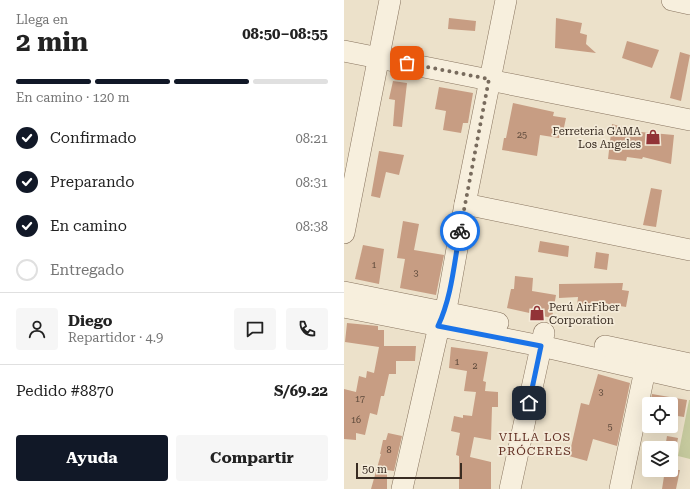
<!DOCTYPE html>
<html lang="es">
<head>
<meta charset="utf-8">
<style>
  :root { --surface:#fff; --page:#f6f6f6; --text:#222; --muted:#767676; --line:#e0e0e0; --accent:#111827 }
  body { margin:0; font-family:"Roboto Serif",serif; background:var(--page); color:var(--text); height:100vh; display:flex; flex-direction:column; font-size:15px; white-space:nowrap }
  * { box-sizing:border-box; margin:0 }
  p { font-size:13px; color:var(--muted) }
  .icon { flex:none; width:22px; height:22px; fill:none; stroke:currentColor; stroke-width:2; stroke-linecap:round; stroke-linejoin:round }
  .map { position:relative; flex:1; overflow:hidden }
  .sheet { display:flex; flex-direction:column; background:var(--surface); width:344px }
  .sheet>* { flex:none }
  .buttons { position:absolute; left:298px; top:397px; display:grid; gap:8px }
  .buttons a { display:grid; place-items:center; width:36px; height:36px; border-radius:4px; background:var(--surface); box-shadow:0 4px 16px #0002; font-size:20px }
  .scale { position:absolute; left:12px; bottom:10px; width:106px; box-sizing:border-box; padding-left:4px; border:2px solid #392c22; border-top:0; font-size:11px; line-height:14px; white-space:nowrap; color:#392c22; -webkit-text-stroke:3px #f4ebd9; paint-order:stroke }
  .pin { position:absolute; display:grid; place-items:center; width:34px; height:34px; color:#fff; margin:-17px; border-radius:8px; box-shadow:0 2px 6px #0006 }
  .courier { position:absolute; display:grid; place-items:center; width:40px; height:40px; margin:-20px; border:3px solid #1a73e8; border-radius:50%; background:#fff; color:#222; box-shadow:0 1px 5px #0007 }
  .summary em { font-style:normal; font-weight:700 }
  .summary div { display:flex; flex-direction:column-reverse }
  .summary { display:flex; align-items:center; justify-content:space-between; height:68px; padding:0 16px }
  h1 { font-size:26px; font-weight:700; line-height:30px }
  .bar { display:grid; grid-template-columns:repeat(4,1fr); gap:6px 4px; align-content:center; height:48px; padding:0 16px }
  .bar i { height:5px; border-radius:3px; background:var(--line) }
  .bar .selected { background:var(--accent) }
  .bar p { grid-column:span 4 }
  .line { display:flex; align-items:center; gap:10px; padding:0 16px; border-top:1px solid var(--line) }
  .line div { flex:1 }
  .round { display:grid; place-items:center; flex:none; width:42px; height:42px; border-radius:4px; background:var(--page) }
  ol { padding:0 16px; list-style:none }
  li { display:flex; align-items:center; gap:12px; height:44px }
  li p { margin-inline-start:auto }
  li .icon { padding:4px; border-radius:50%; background:var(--accent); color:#fff; stroke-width:4 }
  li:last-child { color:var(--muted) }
  li i { width:22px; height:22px; border:2px solid var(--line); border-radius:50% }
  .button { display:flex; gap:8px; margin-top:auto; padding:8px 16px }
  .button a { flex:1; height:46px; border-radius:4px; background:var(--accent); color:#fff; font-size:16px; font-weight:700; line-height:46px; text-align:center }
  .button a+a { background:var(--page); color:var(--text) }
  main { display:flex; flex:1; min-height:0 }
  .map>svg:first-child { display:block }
  .green { fill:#c6ca9e }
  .building { fill:#c79d83 }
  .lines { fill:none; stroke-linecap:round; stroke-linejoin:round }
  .minor-casing { stroke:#88745f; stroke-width:22 }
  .minor { stroke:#f7efdd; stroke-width:21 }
  .done { stroke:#786b5d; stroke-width:4; stroke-dasharray:0 7.2 }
  .route { stroke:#1a73e8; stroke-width:5 }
  .labels { text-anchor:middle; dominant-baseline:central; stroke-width:3.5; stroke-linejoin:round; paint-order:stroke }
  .number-label { font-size:9px; fill:#5c483a }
  .poi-label { font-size:11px; fill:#392c22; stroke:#f4ebd9; text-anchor:end }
  .neighbourhood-label { font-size:12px; letter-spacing:1px; fill:#633024; stroke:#f4ebd9 }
</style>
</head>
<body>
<main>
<section class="sheet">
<div class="summary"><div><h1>2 min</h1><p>Llega en</p></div><em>08:50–08:55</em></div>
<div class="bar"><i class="selected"></i><i class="selected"></i><i class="selected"></i><i></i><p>En camino · 120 m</p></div>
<ol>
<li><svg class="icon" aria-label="check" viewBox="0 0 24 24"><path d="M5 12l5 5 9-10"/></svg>Confirmado<p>08:21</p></li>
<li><svg class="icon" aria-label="check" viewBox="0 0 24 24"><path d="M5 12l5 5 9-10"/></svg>Preparando<p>08:31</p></li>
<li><svg class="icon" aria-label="check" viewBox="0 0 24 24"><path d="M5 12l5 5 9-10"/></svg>En camino<p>08:38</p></li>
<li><i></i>Entregado</li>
</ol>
<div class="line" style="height:72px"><a class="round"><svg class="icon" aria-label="person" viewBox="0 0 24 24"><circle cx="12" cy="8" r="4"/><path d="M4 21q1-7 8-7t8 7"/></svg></a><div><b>Diego</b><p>Repartidor · 4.9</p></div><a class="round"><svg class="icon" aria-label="chat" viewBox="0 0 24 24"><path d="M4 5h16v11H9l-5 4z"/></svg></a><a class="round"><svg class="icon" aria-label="phone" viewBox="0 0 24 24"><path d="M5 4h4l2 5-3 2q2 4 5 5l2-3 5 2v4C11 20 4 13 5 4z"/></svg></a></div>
<div class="line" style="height:52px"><div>Pedido #8870</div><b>S/69.22</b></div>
<div class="button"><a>Ayuda</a><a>Compartir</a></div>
</section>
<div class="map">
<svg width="346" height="489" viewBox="0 0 346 489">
  <rect width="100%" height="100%" fill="#ece1ca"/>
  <!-- green -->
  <path class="green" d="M345 400H346V459L334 456Z"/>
  <!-- building -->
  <g class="building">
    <path d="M105 18 132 21 131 31 104 29Z"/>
    <path d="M212 18 238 23 236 33 243 35 242 44 252 53 211 48Z"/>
    <path d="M283 41 315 50 308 68 278 58Z"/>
    <path d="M336 52 346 55 337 101 326 98Z"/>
    <path d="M49 81 63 83 58 127 49 126 51 100 45 99Z"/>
    <path d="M95 87 129 93 124 123H119L117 133 99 130 102 111 91 109Z"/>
    <path d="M169 103 210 112 209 116 222 118 219 132 216 131 215 138 196 135 193 156 158 150 160 138H162Z"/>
    <path d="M268 124 297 132 330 135 327 164 299 157 298 159 283 157 282 161 264 159Z"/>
    <path d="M35 151 60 155 55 175 42 172 36 198 27 196Z"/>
    <path d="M307 188 318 190 312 227 299 225Z"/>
    <path d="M59 221 75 224 70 250 100 255 92 295 56 288 61 259 53 258Z"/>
    <path d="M196 241 225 246 224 257 194 252Z"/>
    <path d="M19 245 40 249 35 284 11 279Z"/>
    <path d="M252 252 265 254 263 270 250 268Z"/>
    <path d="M171 276 189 278 188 291 212 295 208 318 163 308 167 289H170Z"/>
    <path d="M279 283 278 290 285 291 282 307 264 304V306L258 305V309L233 307 234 297 215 298V284Z"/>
    <path d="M3 323 34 326V330H40V346H72L71 361H52V374H45L40 396H37L33 415 26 413 21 435 12 433V440L0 439V389L12 392 15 376 22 378 23 371 30 373 35 347 1 342Z"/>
    <path d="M107 347 144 352 139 381 142 382 141 391 154 392V407H148L147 440 130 437 126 457 147 462V489H115V456L112 455 116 433 107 431 110 416 119 418V415L128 416 132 392 120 391 123 371 105 368Z"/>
    <path d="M254 374 286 383 273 446 249 439 243 461 225 456 237 403 245 405Z"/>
    <path d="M308 394 343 400 340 417 327 415V404H306Z"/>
    <path d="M44 433 58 436 50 471 43 470V489H27L37 454H36L39 440H42Z"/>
    <path d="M323 436 334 438 332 448H321Z"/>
    <path d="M321 470H336L332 489H318Z"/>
  </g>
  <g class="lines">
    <defs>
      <g id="minor">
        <path d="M328 0 346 4"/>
        <path d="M0 51 346 120"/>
        <path d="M121 204 346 250"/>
        <path d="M0 233 46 0"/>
        <path d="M0 292 154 323"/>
        <path d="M0 307 197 346 346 380"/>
        <path d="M261 346 346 364"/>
        <path d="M58 489 95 326 101 312 104 299 121 204 162 0"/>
        <path d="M166 489 200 333"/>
        <path d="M276 489 304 356"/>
      </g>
    </defs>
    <!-- minor casing -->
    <use href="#minor" class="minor-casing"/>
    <!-- minor -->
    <use href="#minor" class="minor"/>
  </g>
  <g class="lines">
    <!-- done -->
    <path class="done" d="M63 63 145 79 116 231"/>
    <!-- route -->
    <path class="route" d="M116 231C110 263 108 296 94 326L197 346 185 403"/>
  </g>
  <!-- icons -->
  <defs>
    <symbol id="shop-bare" viewBox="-9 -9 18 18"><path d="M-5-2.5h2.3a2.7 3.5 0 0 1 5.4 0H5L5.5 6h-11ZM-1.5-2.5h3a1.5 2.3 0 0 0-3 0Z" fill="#923337" stroke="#f4ebd9" stroke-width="2.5" paint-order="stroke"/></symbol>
  </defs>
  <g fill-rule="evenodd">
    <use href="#shop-bare" x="298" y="126" width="22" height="22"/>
    <use href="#shop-bare" x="182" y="302" width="22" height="22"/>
  </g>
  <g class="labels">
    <!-- number labels -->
    <g class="number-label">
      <text x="178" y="135">25</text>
      <text x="30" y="265">1</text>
      <text x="72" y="273">3</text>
      <text x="113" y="362">1</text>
      <text x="131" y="366">2</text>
      <text x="257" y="392">3</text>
      <text x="16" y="399">17</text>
      <text x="12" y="420">16</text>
      <text x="266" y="427">5</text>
      <text x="45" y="450">8</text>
    </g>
    <!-- poi labels -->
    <g class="poi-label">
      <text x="297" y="131">Ferreteria GAMA<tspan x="297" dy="13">Los Angeles</tspan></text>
      <text x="205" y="307" text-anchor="start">Perú AirFiber<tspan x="205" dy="13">Corporation</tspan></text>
    </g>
    <!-- neighbourhood labels -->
    <g class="neighbourhood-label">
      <text x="191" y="437">VILLA LOS<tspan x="191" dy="14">PRÓCERES</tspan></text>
    </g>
  </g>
</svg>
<div class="buttons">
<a><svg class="icon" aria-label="locate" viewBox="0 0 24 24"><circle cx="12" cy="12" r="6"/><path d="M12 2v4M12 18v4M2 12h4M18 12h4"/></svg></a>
<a><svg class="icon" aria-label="layers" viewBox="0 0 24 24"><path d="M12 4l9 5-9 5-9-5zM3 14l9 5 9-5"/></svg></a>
</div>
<div class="scale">50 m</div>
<div class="pin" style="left:63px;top:63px;background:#ea580c"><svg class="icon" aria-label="bag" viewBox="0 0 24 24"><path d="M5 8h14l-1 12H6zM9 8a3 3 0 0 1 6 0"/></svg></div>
<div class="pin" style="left:185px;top:403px;background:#1f2937"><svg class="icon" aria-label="home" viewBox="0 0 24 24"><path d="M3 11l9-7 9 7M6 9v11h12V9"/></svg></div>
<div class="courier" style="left:116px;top:231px"><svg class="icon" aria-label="bike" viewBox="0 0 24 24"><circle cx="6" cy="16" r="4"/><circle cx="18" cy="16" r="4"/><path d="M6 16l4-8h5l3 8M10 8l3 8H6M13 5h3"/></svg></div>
</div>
</main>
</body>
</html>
